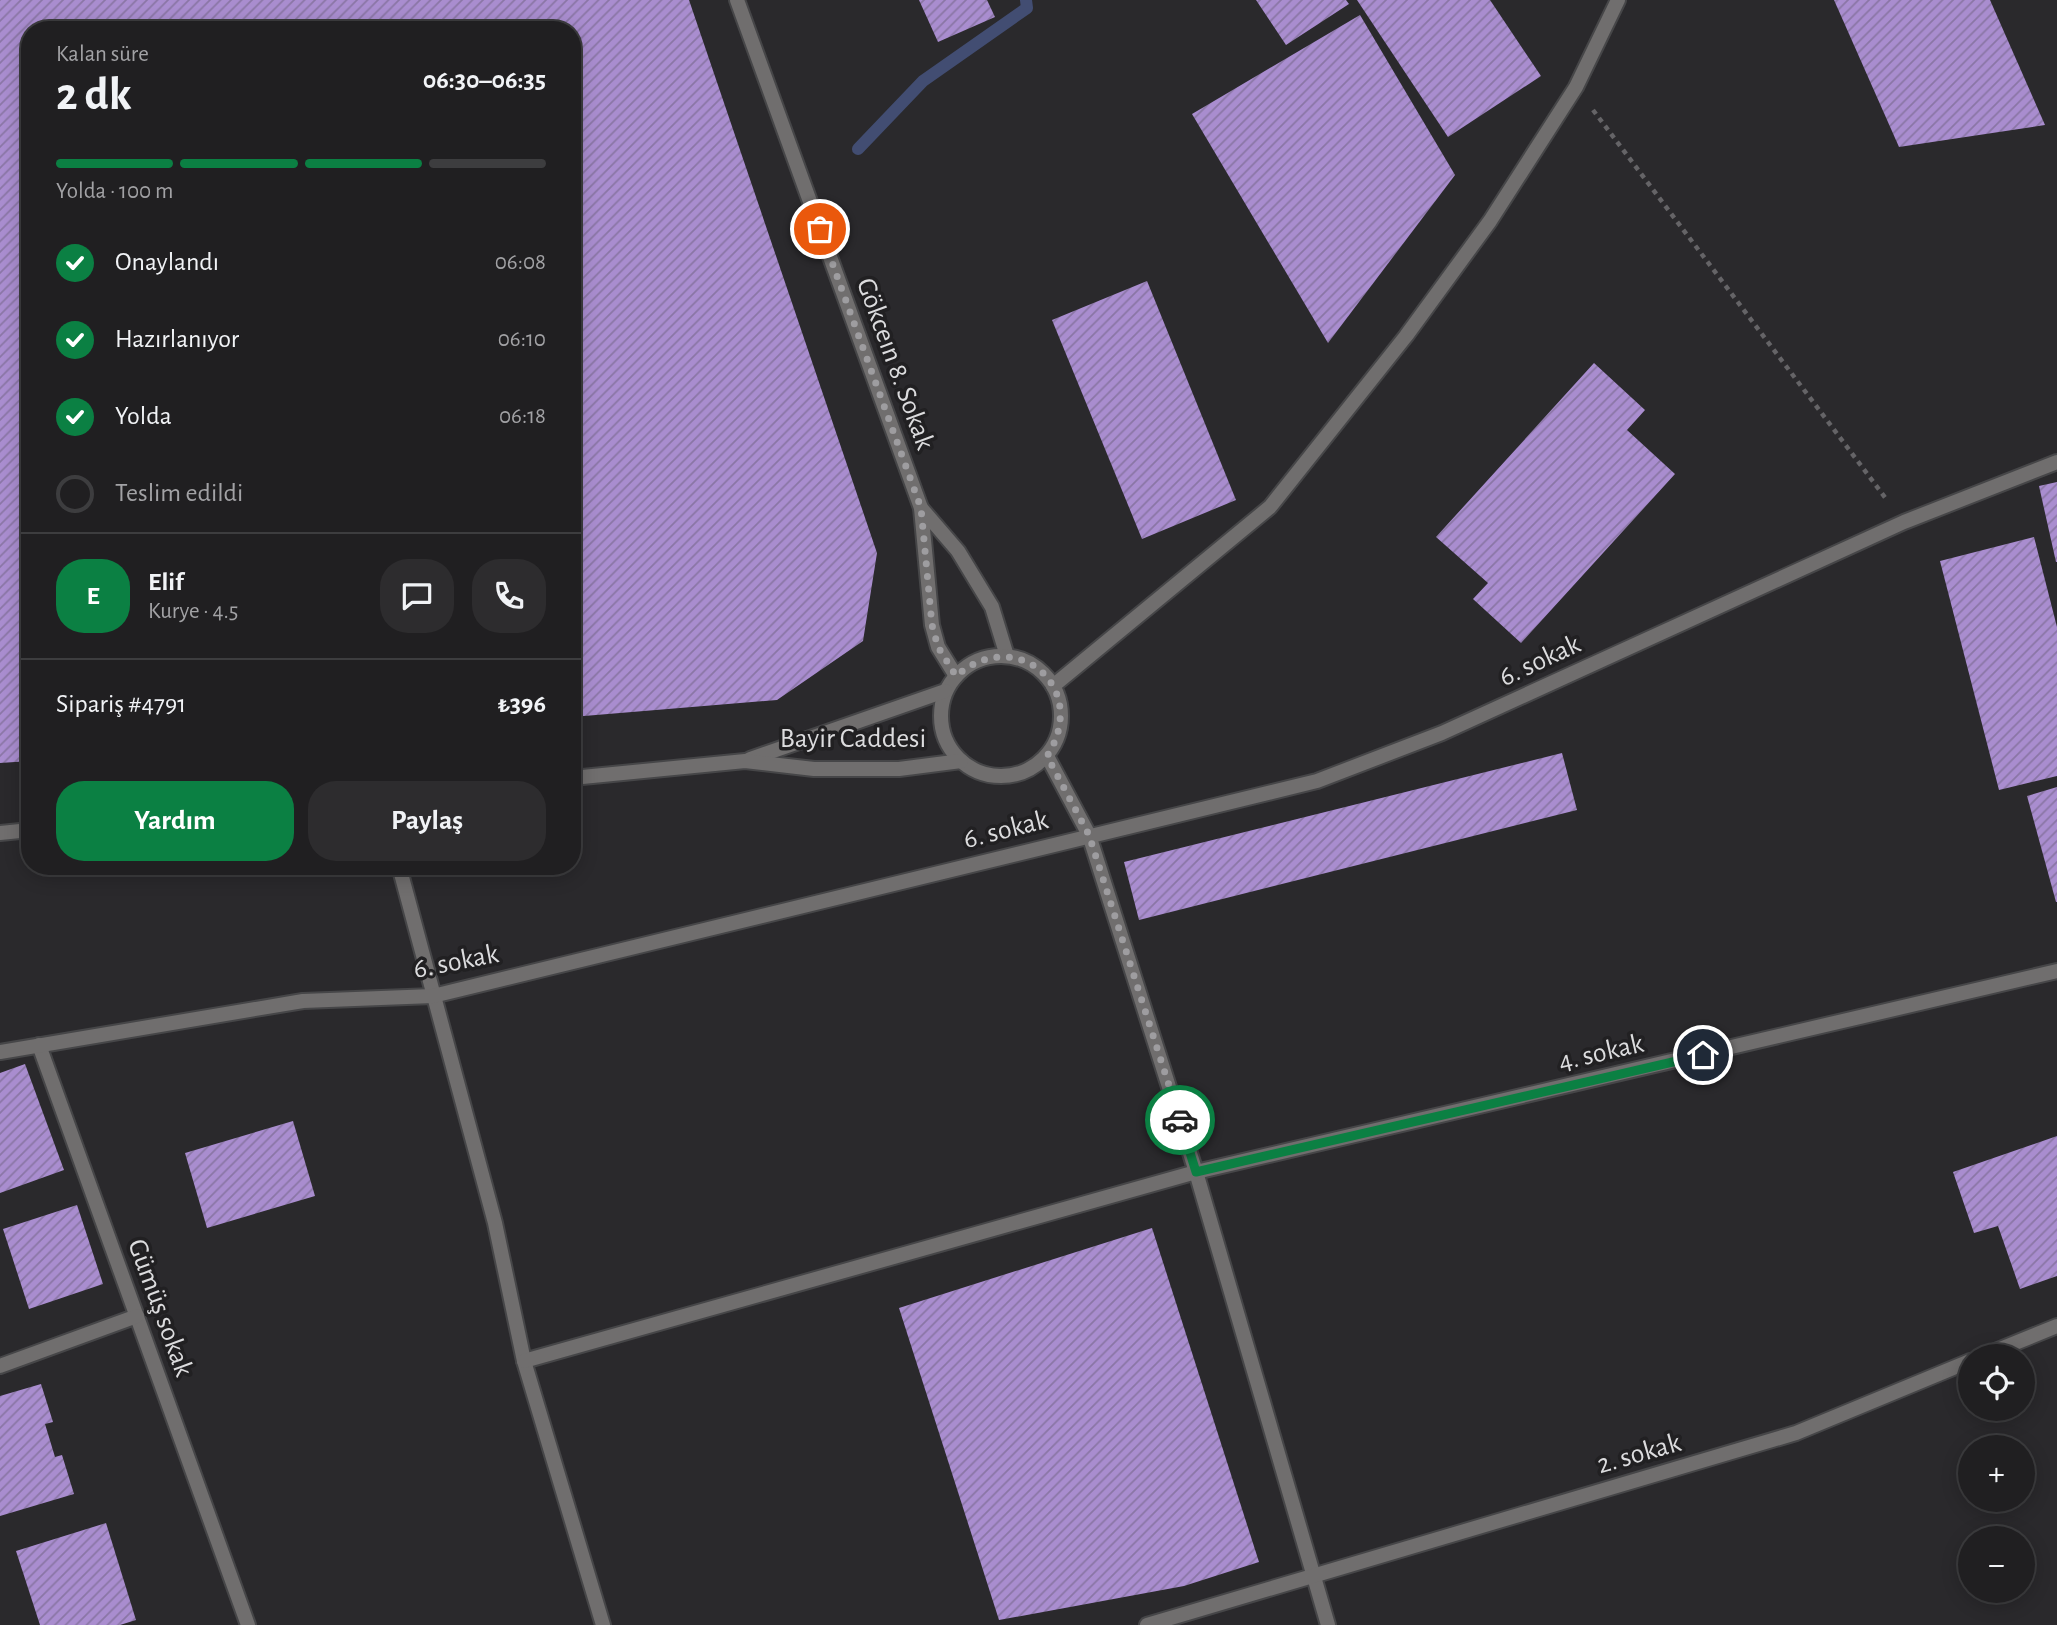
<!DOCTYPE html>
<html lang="tr">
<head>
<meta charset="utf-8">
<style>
  :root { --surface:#201f21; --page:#2d2c2e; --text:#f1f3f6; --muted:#a2a2a5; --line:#3d3d3f; --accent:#0b8043 }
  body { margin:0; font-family:"Alegreya Sans",sans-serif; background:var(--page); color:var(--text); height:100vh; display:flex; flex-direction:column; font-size:26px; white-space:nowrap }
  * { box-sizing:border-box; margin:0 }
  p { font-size:23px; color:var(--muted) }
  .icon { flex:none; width:38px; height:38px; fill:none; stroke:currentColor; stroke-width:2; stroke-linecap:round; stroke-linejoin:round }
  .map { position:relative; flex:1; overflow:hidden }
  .side { position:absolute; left:21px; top:21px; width:560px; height:854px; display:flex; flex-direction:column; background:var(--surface); border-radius:28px; box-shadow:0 4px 18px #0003,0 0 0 2px var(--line) }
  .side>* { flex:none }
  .buttons { position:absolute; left:1958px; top:1344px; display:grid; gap:14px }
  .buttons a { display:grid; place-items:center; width:77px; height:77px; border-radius:50%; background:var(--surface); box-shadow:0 4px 18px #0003,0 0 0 2px var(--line); font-size:35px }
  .pin { position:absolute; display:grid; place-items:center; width:60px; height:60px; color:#fff; margin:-30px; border:4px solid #fff; border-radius:50%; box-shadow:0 2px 7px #0007 }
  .courier { position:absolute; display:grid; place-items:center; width:70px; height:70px; margin:-35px; border:5px solid #0b8043; border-radius:50%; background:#fff; color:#222; box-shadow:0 2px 9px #0007 }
  .summary em { font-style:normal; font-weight:700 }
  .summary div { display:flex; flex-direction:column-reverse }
  .summary { display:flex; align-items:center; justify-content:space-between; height:119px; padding:0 35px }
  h1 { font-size:46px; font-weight:700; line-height:52px }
  .bar { display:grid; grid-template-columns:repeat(4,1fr); gap:10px 7px; align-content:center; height:84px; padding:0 35px }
  .bar i { height:9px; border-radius:5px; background:var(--line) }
  .bar .active { background:var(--accent) }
  .bar p { grid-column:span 4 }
  .line { display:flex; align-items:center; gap:18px; padding:0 35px; border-top:2px solid var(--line) }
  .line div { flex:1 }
  .round { display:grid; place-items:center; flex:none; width:74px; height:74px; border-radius:28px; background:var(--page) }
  ol { padding:0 35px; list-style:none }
  li { display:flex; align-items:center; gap:21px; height:77px }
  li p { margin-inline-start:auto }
  li .icon { padding:7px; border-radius:50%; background:var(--accent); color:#fff; stroke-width:4 }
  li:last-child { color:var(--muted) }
  li i { width:38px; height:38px; border:4px solid var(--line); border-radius:50% }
  .primary-button { display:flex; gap:14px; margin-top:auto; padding:14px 35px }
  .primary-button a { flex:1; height:80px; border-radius:28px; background:var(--accent); color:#fff; font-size:28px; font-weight:700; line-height:80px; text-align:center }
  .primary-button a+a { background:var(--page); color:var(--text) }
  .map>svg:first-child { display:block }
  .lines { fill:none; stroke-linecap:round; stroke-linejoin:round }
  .stream { stroke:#424d72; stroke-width:12 }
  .building { fill:url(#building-hatch) }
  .minor-casing { stroke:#464648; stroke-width:18 }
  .path { stroke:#656467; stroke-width:4.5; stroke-dasharray:5 5; stroke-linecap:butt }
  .minor { stroke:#706e6e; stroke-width:14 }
  .done { stroke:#9e9da0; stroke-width:7; stroke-dasharray:0 12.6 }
  .route { stroke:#0b8043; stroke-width:9 }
  .labels { text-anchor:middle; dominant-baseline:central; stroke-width:7; stroke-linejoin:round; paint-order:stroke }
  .street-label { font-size:28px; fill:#dcdcde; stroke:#212022 }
</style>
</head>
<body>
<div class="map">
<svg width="2057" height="1625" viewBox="0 0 2057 1625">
  <defs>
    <pattern id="building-hatch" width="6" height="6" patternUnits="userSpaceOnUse" patternTransform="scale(1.75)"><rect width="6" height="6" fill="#a98dcf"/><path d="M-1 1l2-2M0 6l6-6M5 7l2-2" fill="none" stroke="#8a76a5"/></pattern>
  </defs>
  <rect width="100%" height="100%" fill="#2a292c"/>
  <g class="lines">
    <!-- stream -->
    <path class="stream" d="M858 149 923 81 1027 8 1026 0"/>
  </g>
  <!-- building -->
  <g class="building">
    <path d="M0 0H689L877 553 863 641 777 700 572 717V30H30V761L0 763Z"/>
    <path d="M919 0H987L995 17 938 42Z"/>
    <path d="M1256 0H1346L1349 4 1286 45Z"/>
    <path d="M1357 0H1490L1541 76 1448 137Z"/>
    <path d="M1834 0H1990L2045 125 1899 147Z"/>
    <path d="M1360 15 1455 175 1328 343 1192 114Z"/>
    <path d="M1147 281 1236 500 1142 539 1052 320Z"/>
    <path d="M1594 363 1645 410 1627 430 1675 474 1521 643 1473 599 1488 583 1436 537Z"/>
    <path d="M2057 482V562H2056L2039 486Z"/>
    <path d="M2034 537 2057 627V776L1999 790 1940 561Z"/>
    <path d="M1562 753 1577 810 1139 920 1124 862Z"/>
    <path d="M2057 787V902H2056L2027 796Z"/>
    <path d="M25 1064 64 1170 0 1193V1073Z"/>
    <path d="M293 1121 315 1196 207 1228 185 1153Z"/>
    <path d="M2057 1136V1276L2020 1289 1998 1226 1974 1233 1953 1172Z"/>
    <path d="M77 1205 103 1284 29 1309 3 1229Z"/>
    <path d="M1152 1228 1259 1562 1184 1586 999 1620 899 1308Z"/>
    <path d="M41 1384 53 1422 45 1424 55 1457 62 1455 74 1494 0 1516V1396Z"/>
    <path d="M106 1523 136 1620 120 1625H40L16 1551Z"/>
  </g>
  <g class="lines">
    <defs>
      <g id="minor">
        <path d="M737 0 921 508 932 625 938 647 956 676"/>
        <path d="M921 508 958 551 992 607 1007 656"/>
        <circle cx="1001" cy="716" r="60"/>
        <path d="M1053 686 1270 507 1406 336 1490 221 1576 87 1618 0"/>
        <path d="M1047 756 1089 835 1196 1172 1328 1625"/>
        <path d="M750 759 945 691"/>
        <path d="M572 778 745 761 814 769H899L961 761"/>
        <path d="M0 833 30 830"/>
        <path d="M399 866 495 1223 524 1361 603 1625"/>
        <path d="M39 1045 248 1625"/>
        <path d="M0 1052 303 1001 433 996 1317 781 1442 733 1904 522 2057 462"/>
        <path d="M1983 1356 2057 1326"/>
        <path d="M524 1361 1196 1172 2057 971"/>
        <path d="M0 1366 137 1316"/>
        <path d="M1147 1625 1796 1433 1970 1361"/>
      </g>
    </defs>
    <!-- minor casing -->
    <use href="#minor" class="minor-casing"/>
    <!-- path -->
    <path class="path" d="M1593 110 1887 500"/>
    <!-- minor -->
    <use href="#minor" class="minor"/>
  </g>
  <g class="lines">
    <!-- done -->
    <path class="done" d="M820 229 921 508 932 625 938 647 956 676C1017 624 1091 688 1047 756L1089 835 1180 1120"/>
    <!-- route -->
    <path class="route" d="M1180 1120 1196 1172 1703 1055"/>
  </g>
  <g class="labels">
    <!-- street labels -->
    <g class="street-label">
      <text transform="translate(895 364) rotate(70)">Gökceın 8. Sokak</text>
      <text transform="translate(1540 661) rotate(-25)">6. sokak</text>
      <text x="853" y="739">Bayir Caddesi</text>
      <text transform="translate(1006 830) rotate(-14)">6. sokak</text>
      <text transform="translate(456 962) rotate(-11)">6. sokak</text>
      <text transform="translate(1601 1053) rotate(-13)">4. sokak</text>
      <text transform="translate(160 1308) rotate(70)">Gümüş sokak</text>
      <text transform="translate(1639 1454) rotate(-16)">2. sokak</text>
    </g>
  </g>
</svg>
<div class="buttons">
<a><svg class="icon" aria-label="locate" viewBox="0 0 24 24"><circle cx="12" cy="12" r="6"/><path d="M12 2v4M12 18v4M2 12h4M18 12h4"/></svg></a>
<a>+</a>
<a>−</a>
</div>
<div class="pin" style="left:820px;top:229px;background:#ea580c"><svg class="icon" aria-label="bag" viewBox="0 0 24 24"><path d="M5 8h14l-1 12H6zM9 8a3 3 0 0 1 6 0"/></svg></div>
<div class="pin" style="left:1703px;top:1055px;background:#1f2937"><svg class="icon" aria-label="home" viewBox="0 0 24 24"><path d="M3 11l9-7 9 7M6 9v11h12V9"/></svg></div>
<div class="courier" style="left:1180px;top:1120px"><svg class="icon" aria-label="car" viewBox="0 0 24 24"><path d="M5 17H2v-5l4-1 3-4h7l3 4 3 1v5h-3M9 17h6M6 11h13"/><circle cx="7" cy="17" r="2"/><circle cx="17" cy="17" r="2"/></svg></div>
<section class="side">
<div class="summary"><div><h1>2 dk</h1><p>Kalan süre</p></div><em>06:30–06:35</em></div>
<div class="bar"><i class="active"></i><i class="active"></i><i class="active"></i><i></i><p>Yolda · 100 m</p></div>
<ol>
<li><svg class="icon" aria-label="check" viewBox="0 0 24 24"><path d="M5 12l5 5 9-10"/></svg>Onaylandı<p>06:08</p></li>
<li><svg class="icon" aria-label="check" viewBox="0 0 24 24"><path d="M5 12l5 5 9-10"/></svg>Hazırlanıyor<p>06:10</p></li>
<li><svg class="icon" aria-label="check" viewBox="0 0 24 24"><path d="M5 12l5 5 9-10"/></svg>Yolda<p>06:18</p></li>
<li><i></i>Teslim edildi</li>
</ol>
<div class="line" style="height:126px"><b class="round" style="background:var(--accent);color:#fff">E</b><div><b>Elif</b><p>Kurye · 4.5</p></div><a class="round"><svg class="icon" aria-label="chat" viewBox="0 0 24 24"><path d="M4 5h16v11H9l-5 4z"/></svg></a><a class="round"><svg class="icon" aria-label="phone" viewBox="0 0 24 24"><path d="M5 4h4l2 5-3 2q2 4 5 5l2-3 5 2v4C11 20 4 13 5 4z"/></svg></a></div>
<div class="line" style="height:91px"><div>Sipariş #4791</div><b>₺396</b></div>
<div class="primary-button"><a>Yardım</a><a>Paylaş</a></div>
</section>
</div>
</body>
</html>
